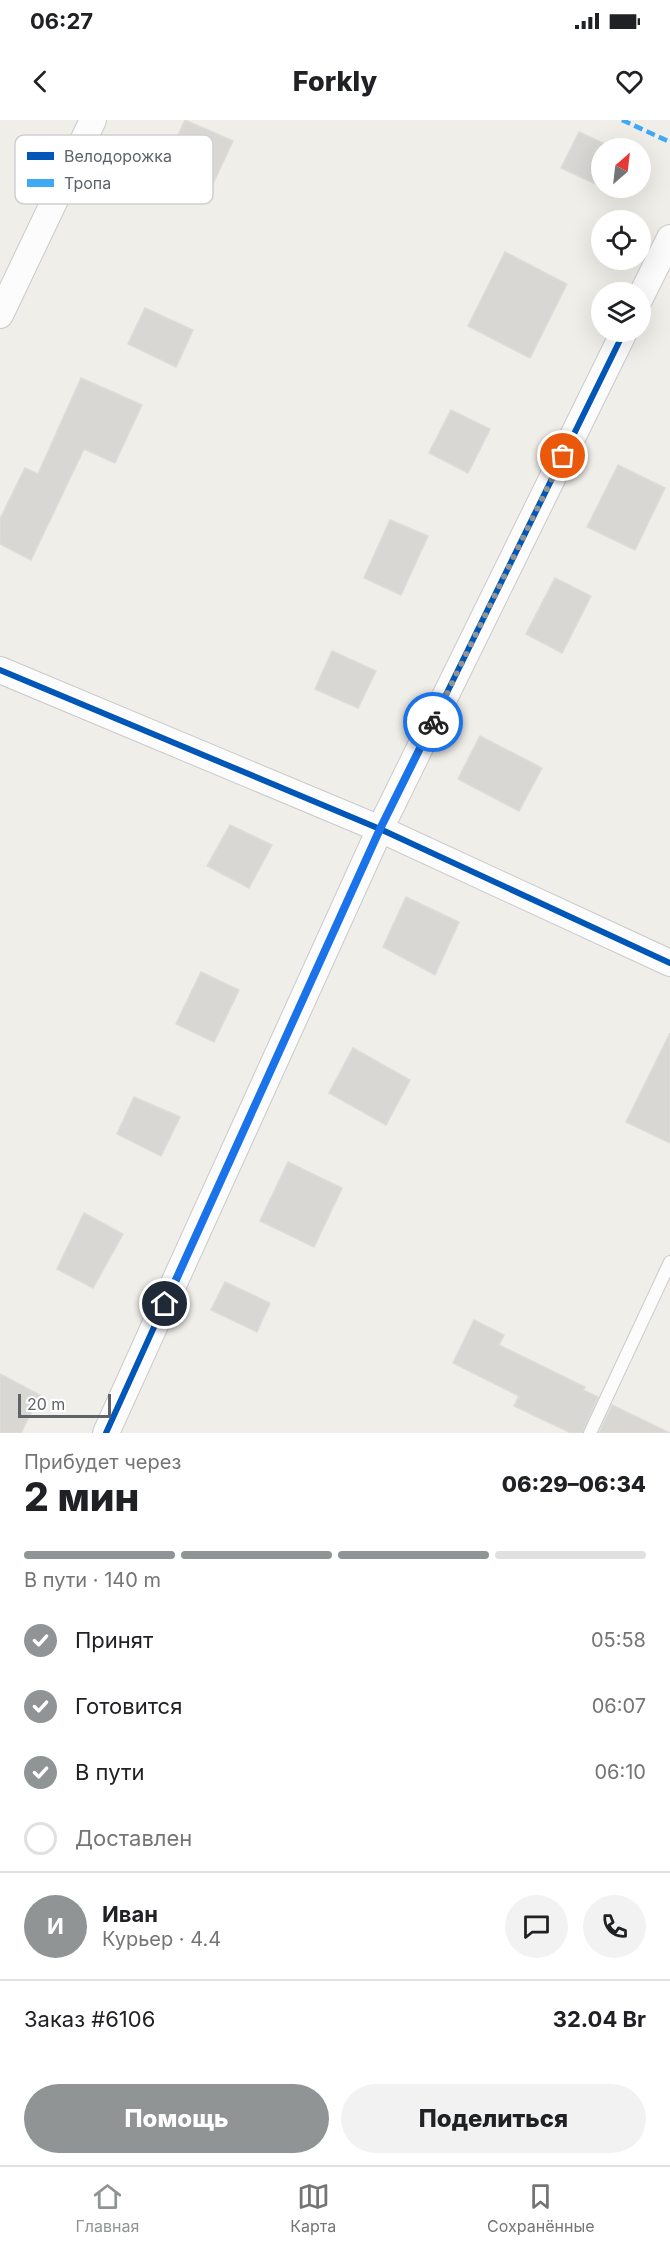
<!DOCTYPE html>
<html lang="ru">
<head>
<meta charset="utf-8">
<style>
  :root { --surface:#fff; --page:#f2f2f2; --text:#202124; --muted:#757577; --line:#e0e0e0; --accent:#919495 }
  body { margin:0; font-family:Inter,sans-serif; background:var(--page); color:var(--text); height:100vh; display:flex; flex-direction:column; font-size:22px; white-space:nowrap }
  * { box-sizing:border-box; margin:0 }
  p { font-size:20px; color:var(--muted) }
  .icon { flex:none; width:33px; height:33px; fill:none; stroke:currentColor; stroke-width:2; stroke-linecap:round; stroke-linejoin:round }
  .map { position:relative; height:1313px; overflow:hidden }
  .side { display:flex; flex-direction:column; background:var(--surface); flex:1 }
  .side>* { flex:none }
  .needle { width:39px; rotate:28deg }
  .tools { position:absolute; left:591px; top:18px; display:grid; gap:12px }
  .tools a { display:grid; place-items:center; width:60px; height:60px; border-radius:50%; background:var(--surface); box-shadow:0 6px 24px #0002; font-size:30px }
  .scale { position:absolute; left:18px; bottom:15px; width:93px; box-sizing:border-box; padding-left:6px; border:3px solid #5e6368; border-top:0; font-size:16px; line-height:21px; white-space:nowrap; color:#5e6368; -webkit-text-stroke:4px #fff; paint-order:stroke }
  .pin { position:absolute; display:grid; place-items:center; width:51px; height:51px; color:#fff; margin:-26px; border:3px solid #fff; border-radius:50%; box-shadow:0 2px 6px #0007 }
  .courier { position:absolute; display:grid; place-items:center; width:60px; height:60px; margin:-30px; border:4px solid #1a73e8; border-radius:50%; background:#fff; color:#222; box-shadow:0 2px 8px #0007 }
  .head em { font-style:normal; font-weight:800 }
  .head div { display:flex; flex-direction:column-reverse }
  .head { display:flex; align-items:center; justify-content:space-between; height:102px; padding:0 24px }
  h1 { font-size:39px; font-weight:800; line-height:45px }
  .bar { display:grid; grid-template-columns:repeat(4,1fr); gap:9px 6px; align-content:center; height:72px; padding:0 24px }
  .bar i { height:8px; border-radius:4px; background:var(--line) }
  .bar .current { background:var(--accent) }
  .bar p { grid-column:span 4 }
  .line { display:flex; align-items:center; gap:15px; padding:0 24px; border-top:2px solid var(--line) }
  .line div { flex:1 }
  .round { display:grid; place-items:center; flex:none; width:63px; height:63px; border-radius:32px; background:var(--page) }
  ol { padding:0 24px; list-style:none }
  li { display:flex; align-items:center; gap:18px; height:66px }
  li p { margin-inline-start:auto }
  li .icon { padding:6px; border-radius:50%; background:var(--accent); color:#fff; stroke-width:4 }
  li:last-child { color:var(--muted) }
  li i { width:33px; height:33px; border:3px solid var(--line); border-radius:50% }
  .cta { display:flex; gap:12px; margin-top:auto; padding:12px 24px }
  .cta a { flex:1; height:69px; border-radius:36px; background:var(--accent); color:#fff; font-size:24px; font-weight:800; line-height:69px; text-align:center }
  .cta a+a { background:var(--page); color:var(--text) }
  .status { display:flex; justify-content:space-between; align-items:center; height:42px; padding:0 30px; background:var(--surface); direction:ltr }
  .status svg { height:16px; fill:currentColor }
  header { display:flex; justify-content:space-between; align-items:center; height:78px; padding:0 24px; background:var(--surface); font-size:27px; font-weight:800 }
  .dock { display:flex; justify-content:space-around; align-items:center; height:84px; border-top:2px solid var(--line); background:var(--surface); font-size:16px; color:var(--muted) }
  .dock a { display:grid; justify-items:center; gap:3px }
  .dock .current { color:var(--accent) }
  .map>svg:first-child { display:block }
  .building { fill:#d8d7d4; stroke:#dedcd8; stroke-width:1.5 }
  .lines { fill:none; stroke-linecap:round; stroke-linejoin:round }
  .lane-casing { stroke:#cacaca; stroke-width:14 }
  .street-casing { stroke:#cacaca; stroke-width:28 }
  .lane { stroke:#fdfcfc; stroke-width:12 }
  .street { stroke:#fdfcfc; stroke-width:26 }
  .quiet { stroke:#3fa9f5; stroke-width:4.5; stroke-dasharray:9 4.5; stroke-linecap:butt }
  .cycleway-casing { stroke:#fff; stroke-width:10 }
  .cycleway { stroke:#0057b8; stroke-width:6 }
  .done { stroke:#919495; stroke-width:6; stroke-dasharray:0 10.8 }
  .route { stroke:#1a73e8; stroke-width:8 }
  .key { fill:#fff; stroke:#cfd0d2; stroke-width:1.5 }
  .key-label { font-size:16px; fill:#5e6368 }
</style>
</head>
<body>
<div class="status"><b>06:27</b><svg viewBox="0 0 49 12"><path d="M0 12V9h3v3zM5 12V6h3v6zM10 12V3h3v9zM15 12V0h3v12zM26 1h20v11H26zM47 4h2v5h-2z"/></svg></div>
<header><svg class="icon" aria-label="back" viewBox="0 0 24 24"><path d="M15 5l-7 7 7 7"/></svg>Forkly<svg class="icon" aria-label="heart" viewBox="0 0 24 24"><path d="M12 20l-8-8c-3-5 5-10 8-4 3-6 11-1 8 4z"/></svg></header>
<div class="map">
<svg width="670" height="1313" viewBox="0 0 670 1313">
  <rect width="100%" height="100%" fill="#efeee9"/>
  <!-- building -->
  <g class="building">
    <path d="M185 0 233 21 209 72 162 50Z"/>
    <path d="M579 12 613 28H602V67L561 48Z"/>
    <path d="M505 132 567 164 530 238 468 206Z"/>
    <path d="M145 188 193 210 176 247 128 224Z"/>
    <path d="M81 258 142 285 115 343 84 329 31 440 0 424V399L25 348 38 354Z"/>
    <path d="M451 290 490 309 468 353 429 333Z"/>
    <path d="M618 345 665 368 635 430 587 407Z"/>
    <path d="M390 400 428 416 401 475 364 458Z"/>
    <path d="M555 458 591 476 562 533 526 514Z"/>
    <path d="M332 531 376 551 358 588 315 569Z"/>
    <path d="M480 616 542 648 519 691 458 659Z"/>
    <path d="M230 705 272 725 249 768 207 746Z"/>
    <path d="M406 777 459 802 435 855 383 827Z"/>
    <path d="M201 852 239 870 214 922 176 904Z"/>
    <path d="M670 913V1023L626 1002Z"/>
    <path d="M353 928 410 960 386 1005 329 973Z"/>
    <path d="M134 977 180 997 161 1036 117 1014Z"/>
    <path d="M288 1042 342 1068 314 1127 260 1101Z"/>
    <path d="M84 1093 123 1114 93 1168 57 1149Z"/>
    <path d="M225 1162 270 1183 257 1212 211 1190Z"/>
    <path d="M474 1200 504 1215 499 1225 585 1267 583 1270 598 1277 582 1313H571L514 1286 519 1276 453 1243Z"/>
    <path d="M0 1254 40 1275 21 1313H0Z"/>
    <path d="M612 1285 670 1313H599Z"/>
  </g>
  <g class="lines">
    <defs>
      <path id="lane" d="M590 1313 670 1142"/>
      <g id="street">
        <path d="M640 178 670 118"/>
        <path d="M0 195 93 0"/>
        <path d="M0 550 380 709 670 843"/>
        <path d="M106 1313 380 709 624 212"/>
      </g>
    </defs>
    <!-- lane casing -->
    <use href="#lane" class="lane-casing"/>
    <!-- street casing -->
    <use href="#street" class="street-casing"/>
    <!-- lane -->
    <use href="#lane" class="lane"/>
    <!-- street -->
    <use href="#street" class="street"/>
    <!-- quiet -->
    <path class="quiet" d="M622 0 670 22"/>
    <defs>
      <g id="cycleway">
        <path d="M0 550 380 709 670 843"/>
        <path d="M106 1313 380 709 624 212"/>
      </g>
    </defs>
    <!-- cycleway casing -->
    <use href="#cycleway" class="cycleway-casing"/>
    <!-- cycleway -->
    <use href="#cycleway" class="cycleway"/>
  </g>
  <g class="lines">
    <!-- done -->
    <path class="done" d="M433 602 563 336"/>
    <!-- route -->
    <path class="route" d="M165 1184 380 709 433 602"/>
  </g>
  <!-- legend -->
  <rect x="15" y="15" width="198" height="69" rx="9" class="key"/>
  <rect x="27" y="32" width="27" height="8" fill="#0057b8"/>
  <rect x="27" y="59" width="27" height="8" fill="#3fa9f5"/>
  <g class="key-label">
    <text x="64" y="42">Велодорожка</text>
    <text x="64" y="69">Тропа</text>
  </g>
</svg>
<div class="tools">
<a><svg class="needle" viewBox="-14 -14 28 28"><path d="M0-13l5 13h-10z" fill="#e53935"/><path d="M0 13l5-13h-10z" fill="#757577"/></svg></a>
<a><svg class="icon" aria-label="locate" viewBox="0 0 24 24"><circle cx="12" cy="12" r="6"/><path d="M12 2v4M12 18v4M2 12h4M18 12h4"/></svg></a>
<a><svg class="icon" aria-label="layers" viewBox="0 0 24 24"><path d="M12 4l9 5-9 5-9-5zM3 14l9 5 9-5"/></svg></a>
</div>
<div class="scale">20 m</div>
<div class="pin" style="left:563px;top:336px;background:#ea580c"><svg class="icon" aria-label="bag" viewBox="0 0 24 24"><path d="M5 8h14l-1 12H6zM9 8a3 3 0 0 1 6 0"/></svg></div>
<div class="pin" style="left:165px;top:1184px;background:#1f2937"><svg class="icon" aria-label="home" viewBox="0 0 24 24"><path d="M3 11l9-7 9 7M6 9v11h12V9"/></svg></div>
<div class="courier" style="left:433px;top:602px"><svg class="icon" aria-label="bike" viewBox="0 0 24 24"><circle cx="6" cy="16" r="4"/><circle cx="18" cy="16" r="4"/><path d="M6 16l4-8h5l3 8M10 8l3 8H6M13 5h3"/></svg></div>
</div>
<section class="side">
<div class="head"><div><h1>2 мин</h1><p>Прибудет через</p></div><em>06:29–06:34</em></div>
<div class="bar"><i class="current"></i><i class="current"></i><i class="current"></i><i></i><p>В пути · 140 m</p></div>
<ol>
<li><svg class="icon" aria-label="check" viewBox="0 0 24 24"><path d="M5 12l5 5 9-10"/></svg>Принят<p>05:58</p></li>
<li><svg class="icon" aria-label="check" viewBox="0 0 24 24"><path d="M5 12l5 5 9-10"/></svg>Готовится<p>06:07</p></li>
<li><svg class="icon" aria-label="check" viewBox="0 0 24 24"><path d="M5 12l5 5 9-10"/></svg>В пути<p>06:10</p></li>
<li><i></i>Доставлен</li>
</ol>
<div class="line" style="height:108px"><b class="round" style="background:var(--accent);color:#fff">И</b><div><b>Иван</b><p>Курьер · 4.4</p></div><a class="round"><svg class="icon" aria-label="chat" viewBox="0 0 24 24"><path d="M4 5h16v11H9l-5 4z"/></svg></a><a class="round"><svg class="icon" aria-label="phone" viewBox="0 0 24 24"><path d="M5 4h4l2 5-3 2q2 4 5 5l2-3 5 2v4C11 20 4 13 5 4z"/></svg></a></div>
<div class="line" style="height:78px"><div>Заказ #6106</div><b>32.04 Br</b></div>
<div class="cta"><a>Помощь</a><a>Поделиться</a></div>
</section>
<nav class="dock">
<a class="current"><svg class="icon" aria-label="home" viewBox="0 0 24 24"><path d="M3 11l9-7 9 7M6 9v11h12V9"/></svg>Главная</a>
<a><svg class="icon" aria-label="map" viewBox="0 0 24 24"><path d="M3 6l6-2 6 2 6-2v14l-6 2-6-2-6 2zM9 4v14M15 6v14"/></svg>Карта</a>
<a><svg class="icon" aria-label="saved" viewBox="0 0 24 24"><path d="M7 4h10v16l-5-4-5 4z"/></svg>Сохранённые</a>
</nav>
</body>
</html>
